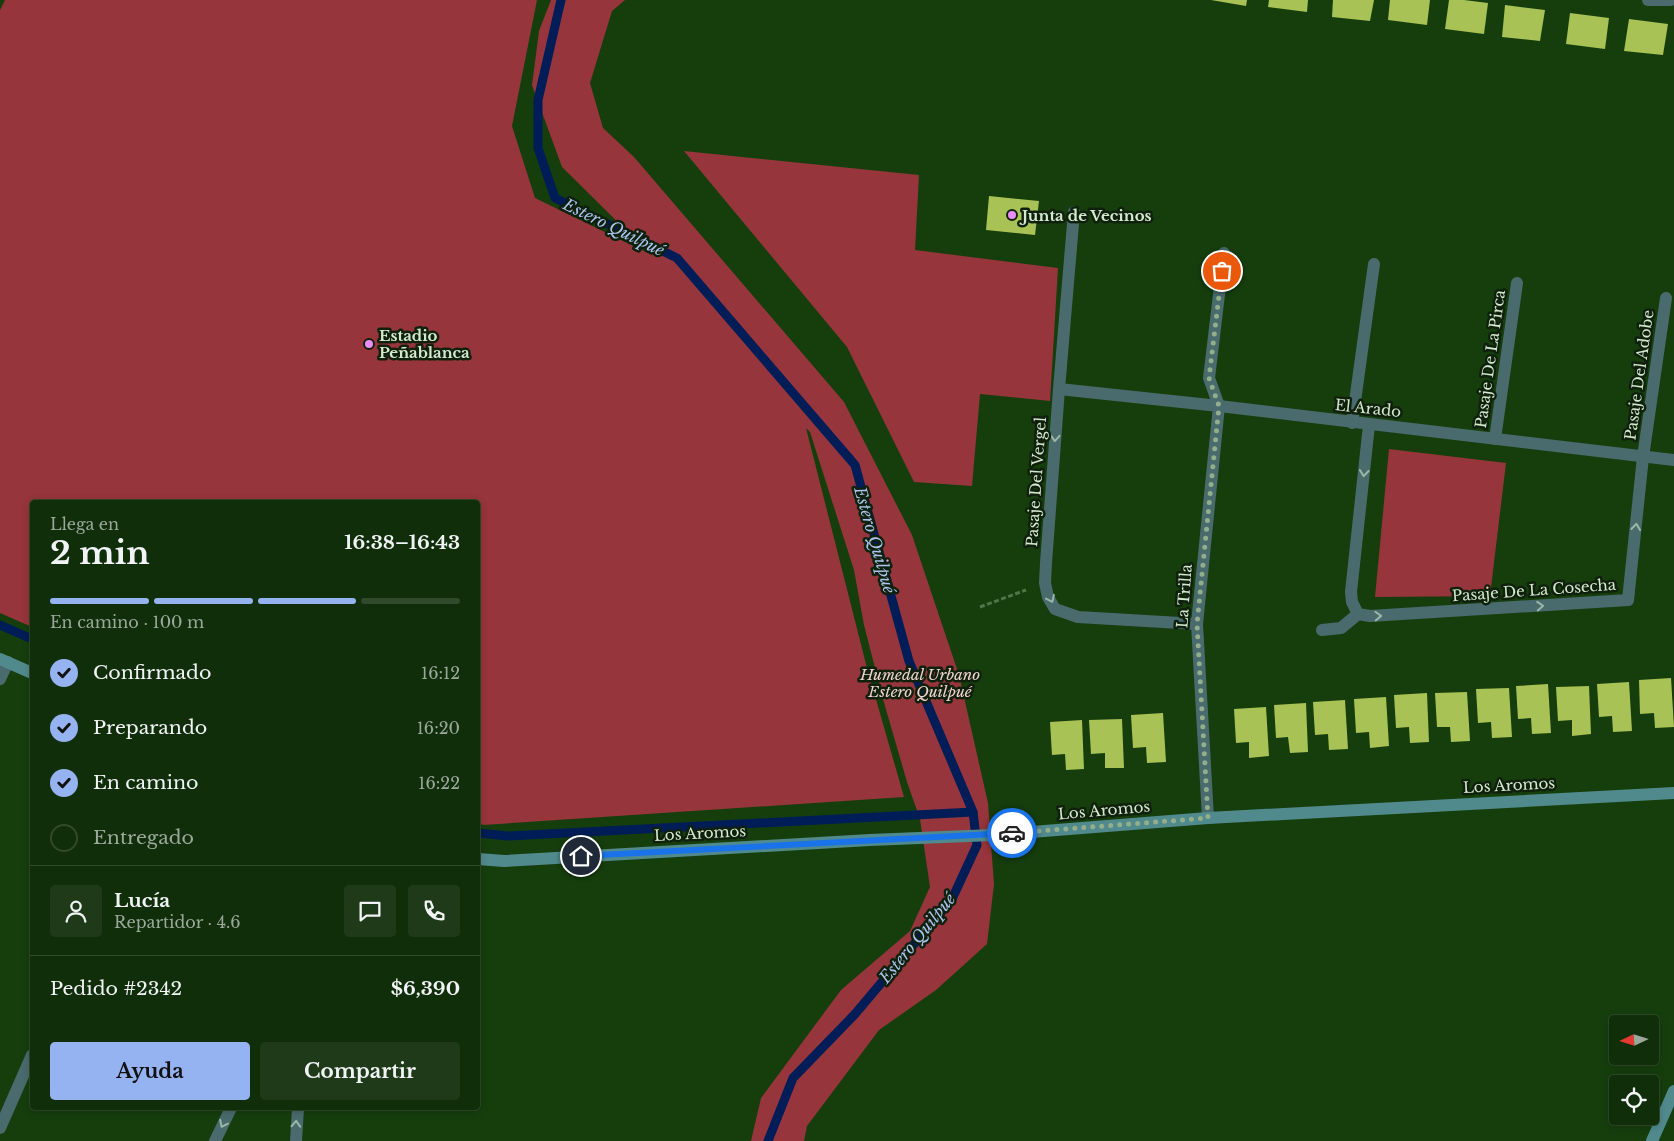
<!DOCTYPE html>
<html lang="es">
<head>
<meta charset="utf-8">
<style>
  :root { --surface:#102e0a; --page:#1e3a18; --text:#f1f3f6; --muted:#9ca89c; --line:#304a2b; --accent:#95b2f1 }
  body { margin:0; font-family:"Libre Baskerville",serif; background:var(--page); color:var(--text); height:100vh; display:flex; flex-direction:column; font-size:19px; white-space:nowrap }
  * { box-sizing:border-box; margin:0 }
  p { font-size:16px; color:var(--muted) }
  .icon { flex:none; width:28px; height:28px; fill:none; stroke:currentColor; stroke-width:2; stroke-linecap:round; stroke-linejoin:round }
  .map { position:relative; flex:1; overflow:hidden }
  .panel { position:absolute; left:30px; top:500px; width:450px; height:610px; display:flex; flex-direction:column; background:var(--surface); border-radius:5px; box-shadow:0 2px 8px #0003,0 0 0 1px var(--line) }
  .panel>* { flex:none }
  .needle { width:32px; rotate:266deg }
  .fabs { position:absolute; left:1609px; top:1015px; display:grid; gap:10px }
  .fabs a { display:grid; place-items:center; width:50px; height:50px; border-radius:5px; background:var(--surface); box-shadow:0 2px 8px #0003,0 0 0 1px var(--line); font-size:25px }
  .pin { position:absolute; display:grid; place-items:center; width:42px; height:42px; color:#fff; margin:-21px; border:2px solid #fff; border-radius:50%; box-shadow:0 1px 5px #0007 }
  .courier { position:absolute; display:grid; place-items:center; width:50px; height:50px; margin:-25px; border:4px solid #1a73e8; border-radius:50%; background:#fff; color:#222; box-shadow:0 1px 6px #0007 }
  .overview em { font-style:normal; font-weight:700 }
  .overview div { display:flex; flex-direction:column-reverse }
  .overview { display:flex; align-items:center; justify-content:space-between; height:85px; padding:0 20px }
  h1 { font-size:32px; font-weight:700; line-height:38px }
  .bar { display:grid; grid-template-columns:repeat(4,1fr); gap:8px 5px; align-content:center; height:60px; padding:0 20px }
  .bar i { height:6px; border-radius:4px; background:var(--line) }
  .bar .active { background:var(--accent) }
  .bar p { grid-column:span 4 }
  .line { display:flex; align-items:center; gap:12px; padding:0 20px; border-top:1px solid var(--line) }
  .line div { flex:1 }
  .round { display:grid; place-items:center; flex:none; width:52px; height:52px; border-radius:5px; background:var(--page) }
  ol { padding:0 20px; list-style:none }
  li { display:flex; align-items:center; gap:15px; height:55px }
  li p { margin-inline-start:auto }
  li .icon { padding:5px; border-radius:50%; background:var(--accent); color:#111; stroke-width:4 }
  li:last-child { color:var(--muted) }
  li i { width:28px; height:28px; border:2px solid var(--line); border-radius:50% }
  .cta { display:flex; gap:10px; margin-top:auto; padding:10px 20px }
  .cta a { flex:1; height:58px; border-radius:5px; background:var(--accent); color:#111; font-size:20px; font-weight:700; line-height:58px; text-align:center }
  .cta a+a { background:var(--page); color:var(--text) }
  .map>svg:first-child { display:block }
  .green { fill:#96353b }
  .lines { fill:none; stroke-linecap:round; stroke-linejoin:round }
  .stream { stroke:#001d57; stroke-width:9 }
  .building { fill:#a9c255 }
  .path { stroke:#52744a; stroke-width:3; stroke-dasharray:5 2.5; stroke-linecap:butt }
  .lane { stroke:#496b6d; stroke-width:12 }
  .street { stroke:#496b6d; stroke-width:12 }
  .secondary { stroke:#518a8d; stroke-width:12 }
  .oneway { stroke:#9cb7a8 }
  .done { stroke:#92ae8b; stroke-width:5; stroke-dasharray:0 9 }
  .route { stroke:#1a73e8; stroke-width:6 }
  .poi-dot { fill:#e98dfd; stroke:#0f200c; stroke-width:2 }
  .labels { text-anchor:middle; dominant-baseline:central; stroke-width:5; stroke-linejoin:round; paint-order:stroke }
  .poi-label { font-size:15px; font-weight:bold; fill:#d4eacf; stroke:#0f200c; text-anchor:start }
  .street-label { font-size:15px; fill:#d4eacf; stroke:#0f200c }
  .park-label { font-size:15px; font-style:italic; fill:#f0d2d1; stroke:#0f200c }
  .water-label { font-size:16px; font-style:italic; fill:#aac4ef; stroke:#0f200c }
</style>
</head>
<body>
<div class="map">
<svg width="1674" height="1141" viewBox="0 0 1674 1141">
  <rect width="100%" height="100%" fill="#163e0d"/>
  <!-- green -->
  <g class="green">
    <path d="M5 0H537L512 126 535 198 650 254 562 167 532 85 539 31 551 0H625L612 11 590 83 603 128 634 157 844 402 912 535 959 675 988 803 994 884 987 944 936 990 879 1030 807 1126 804 1141H751L761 1098 841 990 910 931 930 887 920 819 907 782 883 699 864 625 854 570 810 432 806 428 867 668 904 797 483 825 478 822V502H32V627L0 613V10Z"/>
    <path d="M684 151 919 175 915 250 1058 268 1050 401 980 394 972 486 914 482 847 347Z"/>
    <path d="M1389 449 1506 463 1490 596 1375 597Z"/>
  </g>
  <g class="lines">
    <!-- stream -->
    <g class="stream">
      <path d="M561 0 538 100V148L555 198 677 258 855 465 909 661 973 812 977 845 952 899 855 1014 793 1078 768 1141"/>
      <path d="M0 625 32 639"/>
      <path d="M478 833 508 836 973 812"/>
    </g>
  </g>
  <!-- building -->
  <g class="building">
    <path d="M1211 0H1247L1246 6Z"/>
    <path d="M1269 0H1308L1307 12 1268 7Z"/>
    <path d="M1333 0H1374L1370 21 1332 17Z"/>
    <path d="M1390 0H1430L1427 25 1388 20Z"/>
    <path d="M1449 0H1464L1488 3 1484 34 1445 29Z"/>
    <path d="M1505 5 1545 10 1540 41 1502 37Z"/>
    <path d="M1570 13 1609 18 1605 49 1566 44Z"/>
    <path d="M1629 19 1668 24 1663 55 1624 51Z"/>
    <path d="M989 196 1039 201 1035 235 986 230Z"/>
    <path d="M1671 678 1674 727 1655 728 1654 713 1640 714 1639 680Z"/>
    <path d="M1629 682 1632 731 1613 732 1612 716 1599 717 1597 684Z"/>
    <path d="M1548 684 1551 733 1532 734 1531 718 1518 719 1516 686Z"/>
    <path d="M1589 686 1591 734 1572 736V720L1558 721 1556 687Z"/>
    <path d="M1509 688 1512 737 1492 738 1491 722 1478 723 1476 689Z"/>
    <path d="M1467 692 1470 741 1451 742 1450 727H1437L1435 693Z"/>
    <path d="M1427 693 1429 742 1410 743 1409 727 1396 728 1394 695Z"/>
    <path d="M1386 697 1389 746 1370 748 1369 732 1356 733 1354 699Z"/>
    <path d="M1345 700 1348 749 1329 750 1328 734 1315 735 1313 702Z"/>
    <path d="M1306 703 1308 752 1290 753 1288 737 1276 738 1274 705Z"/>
    <path d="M1266 707 1269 756 1249 758V742L1236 743 1234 709Z"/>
    <path d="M1163 713 1166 762 1147 763 1146 747 1133 748 1131 715Z"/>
    <path d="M1122 719 1124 768H1105V753L1091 754 1089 720Z"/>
    <path d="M1082 720 1084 769 1066 770 1065 754 1052 755 1050 722Z"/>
  </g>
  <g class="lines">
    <!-- path -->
    <path class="path" d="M980 607 1026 590"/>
    <!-- lane -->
    <g class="lane">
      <path d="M0 679 8 662"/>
      <path d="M0 1128 32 1055"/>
      <path d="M215 1141 231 1108"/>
      <path d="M296 1141 298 1108"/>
    </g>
    <!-- street -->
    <g class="street">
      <path d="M1648 0H1671"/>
      <path d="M1074 212 1059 389 1046 563 1045 583 1048 597 1055 609 1078 617 1197 624"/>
      <path d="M1059 389 1219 406 1674 460"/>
      <path d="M1352 423 1374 264"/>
      <path d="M1369 425 1351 592 1352 602 1358 614 1370 616 1628 600 1643 457 1666 298"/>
      <path d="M1495 439 1517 283"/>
      <path d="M1322 630 1341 628 1358 614"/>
      <path d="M1208 818 1197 624 1219 406 1209 378 1224 253"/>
    </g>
    <!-- secondary -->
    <g class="secondary">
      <path d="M0 659 32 673"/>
      <path d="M478 859 504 861 870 840 993 835 1208 818 1674 793"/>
      <path d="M1652 1141 1674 1091"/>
    </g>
  </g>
  <!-- one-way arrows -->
  <defs><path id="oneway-chevron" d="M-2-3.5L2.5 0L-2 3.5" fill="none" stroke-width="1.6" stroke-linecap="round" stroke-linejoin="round" transform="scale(1.25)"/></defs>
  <g class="oneway">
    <use href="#oneway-chevron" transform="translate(1055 438) rotate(94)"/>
    <use href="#oneway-chevron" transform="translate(1364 473) rotate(96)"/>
    <use href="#oneway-chevron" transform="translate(1636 527) rotate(-84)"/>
    <use href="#oneway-chevron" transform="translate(1051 599) rotate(65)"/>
    <use href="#oneway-chevron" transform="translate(1540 606) rotate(-4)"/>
    <use href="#oneway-chevron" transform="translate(1378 616) rotate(-2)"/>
    <use href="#oneway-chevron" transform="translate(223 1124) rotate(116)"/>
    <use href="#oneway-chevron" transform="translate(296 1124) rotate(-87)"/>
  </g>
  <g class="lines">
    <!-- done -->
    <path class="done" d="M1012 833 1208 818 1197 624 1219 406 1209 378 1222 271"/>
    <!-- route -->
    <path class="route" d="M581 856 1012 833"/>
  </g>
  <!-- markers -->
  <g class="poi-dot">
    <circle cx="1012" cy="215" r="5"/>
    <circle cx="369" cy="344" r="5"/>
  </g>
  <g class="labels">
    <!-- poi labels -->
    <g class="poi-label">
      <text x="1022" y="215">Junta de Vecinos</text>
      <text x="379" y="335">Estadio<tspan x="379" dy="17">Peñablanca</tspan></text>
    </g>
    <!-- street labels -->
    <g class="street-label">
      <text transform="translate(1490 359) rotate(-82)">Pasaje De La Pirca</text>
      <text transform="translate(1639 375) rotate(-82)">Pasaje Del Adobe</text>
      <text transform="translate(1368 408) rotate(6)">El Arado</text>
      <text transform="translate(1036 482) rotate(-86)">Pasaje Del Vergel</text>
      <text transform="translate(1534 590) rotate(-4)">Pasaje De La Cosecha</text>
      <text transform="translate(1184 596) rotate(-86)">La Trilla</text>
      <text transform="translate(1509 785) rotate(-3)">Los Aromos</text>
      <text transform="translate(1104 810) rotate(-5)">Los Aromos</text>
      <text transform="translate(700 833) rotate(-3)">Los Aromos</text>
    </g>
    <!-- park labels -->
    <g class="park-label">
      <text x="920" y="674">Humedal Urbano<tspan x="920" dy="17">Estero Quilpué</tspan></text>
    </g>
    <!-- water labels -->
    <g class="water-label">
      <text transform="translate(614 227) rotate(26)">Estero Quilpué</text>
      <text transform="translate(875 540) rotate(74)">Estero Quilpué</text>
      <text transform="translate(917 938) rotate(-51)">Estero Quilpué</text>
    </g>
  </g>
</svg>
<div class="fabs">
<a><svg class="needle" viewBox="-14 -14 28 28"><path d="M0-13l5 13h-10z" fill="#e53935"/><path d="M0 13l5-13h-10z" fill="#9ca89c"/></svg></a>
<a><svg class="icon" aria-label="locate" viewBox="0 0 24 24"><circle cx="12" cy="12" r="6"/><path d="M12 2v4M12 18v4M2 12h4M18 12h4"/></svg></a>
</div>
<div class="pin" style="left:1222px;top:271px;background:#ea580c"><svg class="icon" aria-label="bag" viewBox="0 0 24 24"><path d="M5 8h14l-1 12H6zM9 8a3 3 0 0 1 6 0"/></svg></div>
<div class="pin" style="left:581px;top:856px;background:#1f2937"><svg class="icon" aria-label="home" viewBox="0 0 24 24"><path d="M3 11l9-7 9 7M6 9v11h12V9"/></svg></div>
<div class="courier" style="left:1012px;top:833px"><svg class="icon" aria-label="car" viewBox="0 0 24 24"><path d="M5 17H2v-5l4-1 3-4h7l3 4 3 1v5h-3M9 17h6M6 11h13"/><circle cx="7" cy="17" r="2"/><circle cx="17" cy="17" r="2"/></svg></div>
<section class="panel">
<div class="overview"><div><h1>2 min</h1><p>Llega en</p></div><em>16:38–16:43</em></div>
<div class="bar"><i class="active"></i><i class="active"></i><i class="active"></i><i></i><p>En camino · 100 m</p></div>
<ol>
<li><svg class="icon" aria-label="check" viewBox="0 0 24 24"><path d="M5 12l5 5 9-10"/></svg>Confirmado<p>16:12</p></li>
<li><svg class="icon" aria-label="check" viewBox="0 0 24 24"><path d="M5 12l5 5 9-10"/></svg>Preparando<p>16:20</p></li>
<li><svg class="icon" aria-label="check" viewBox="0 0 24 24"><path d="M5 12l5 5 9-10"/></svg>En camino<p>16:22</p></li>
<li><i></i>Entregado</li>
</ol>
<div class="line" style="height:90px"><a class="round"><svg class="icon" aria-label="person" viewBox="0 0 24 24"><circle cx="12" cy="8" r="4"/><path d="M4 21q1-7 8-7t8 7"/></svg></a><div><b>Lucía</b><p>Repartidor · 4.6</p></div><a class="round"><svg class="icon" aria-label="chat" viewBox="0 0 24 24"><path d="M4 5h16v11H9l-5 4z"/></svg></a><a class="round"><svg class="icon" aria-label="phone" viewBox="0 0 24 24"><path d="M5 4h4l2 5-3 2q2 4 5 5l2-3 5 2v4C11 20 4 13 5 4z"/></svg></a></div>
<div class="line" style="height:65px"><div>Pedido #2342</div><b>$6,390</b></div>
<div class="cta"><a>Ayuda</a><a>Compartir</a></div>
</section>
</div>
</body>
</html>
